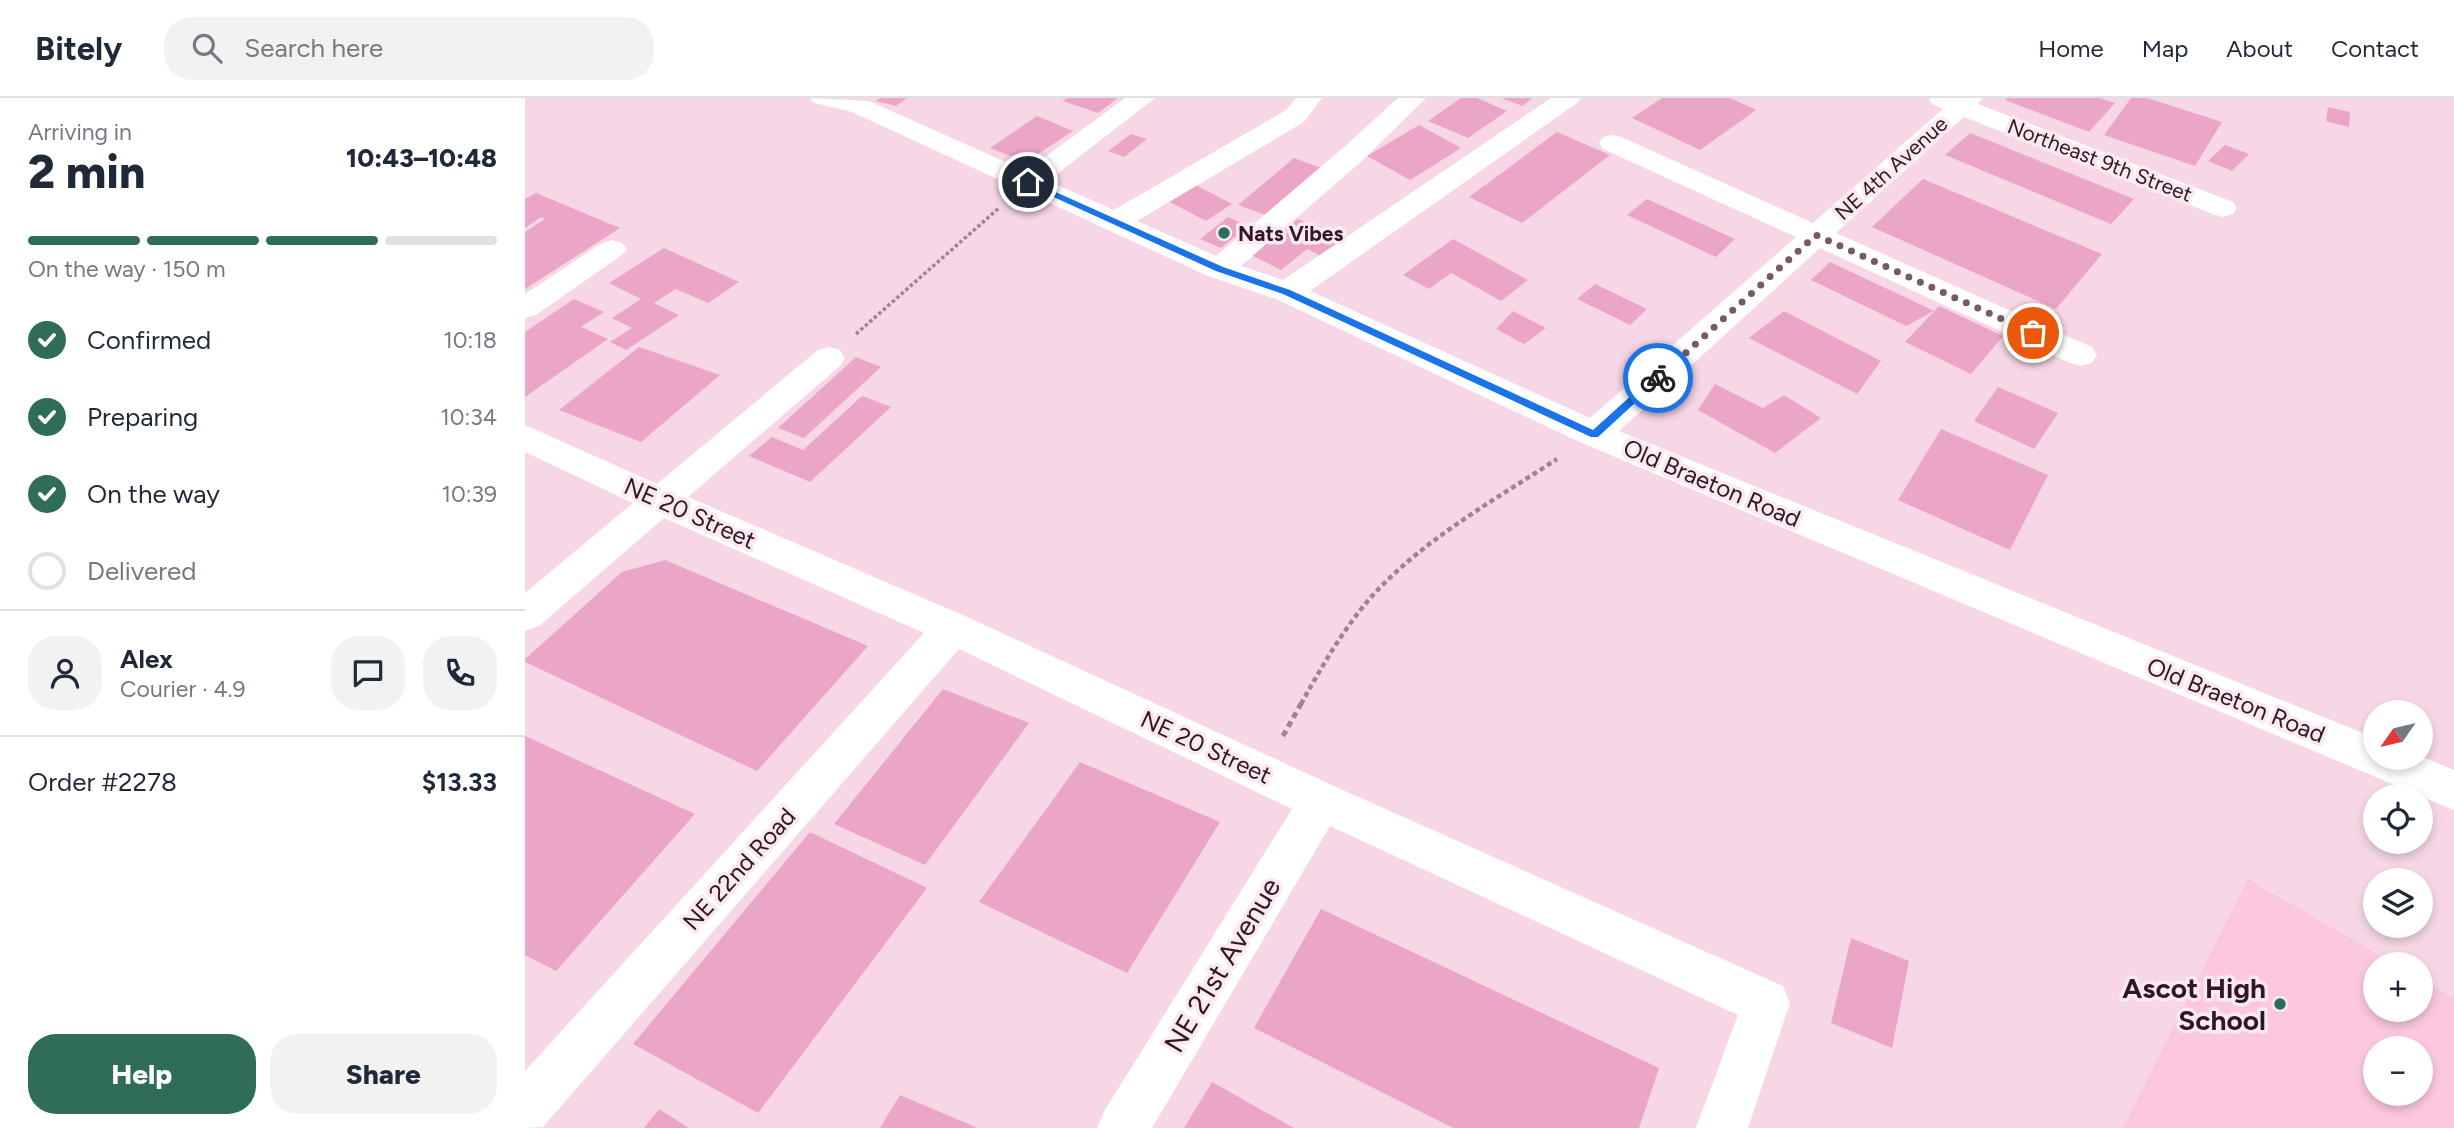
<!DOCTYPE html>
<html lang="en">
<head>
<meta charset="utf-8">
<style>
  :root { --surface:#fff; --page:#f2f2f3; --text:#1f2937; --muted:#747a83; --line:#e0e1e3; --accent:#306d59 }
  body { margin:0; font-family:Figtree,sans-serif; background:var(--page); color:var(--text); height:100vh; display:flex; flex-direction:column; font-size:26px; white-space:nowrap }
  * { box-sizing:border-box; margin:0 }
  p { font-size:23px; color:var(--muted) }
  .icon { flex:none; width:38px; height:38px; fill:none; stroke:currentColor; stroke-width:2; stroke-linecap:round; stroke-linejoin:round }
  .map { position:relative; flex:1; overflow:hidden }
  .panel { display:flex; flex-direction:column; background:var(--surface); width:525px }
  .panel>* { flex:none }
  .needle { width:46px; rotate:236deg }
  .fabs { position:absolute; left:1838px; top:602px; display:grid; gap:14px }
  .fabs a { display:grid; place-items:center; width:70px; height:70px; border-radius:50%; background:var(--surface); box-shadow:0 4px 10px #0003; font-size:35px }
  .pin { position:absolute; display:grid; place-items:center; width:60px; height:60px; color:#fff; margin:-30px; border:4px solid #fff; border-radius:50%; box-shadow:0 2px 7px #0007 }
  .courier { position:absolute; display:grid; place-items:center; width:70px; height:70px; margin:-35px; border:5px solid #1a73e8; border-radius:50%; background:#fff; color:#222; box-shadow:0 2px 9px #0007 }
  .overview em { font-style:normal; font-weight:800 }
  .overview div { display:flex; flex-direction:column-reverse }
  .overview { display:flex; align-items:center; justify-content:space-between; height:119px; padding:0 28px }
  h1 { font-size:46px; font-weight:800; line-height:52px }
  .bar { display:grid; grid-template-columns:repeat(4,1fr); gap:10px 7px; align-content:center; height:84px; padding:0 28px }
  .bar i { height:9px; border-radius:5px; background:var(--line) }
  .bar .active { background:var(--accent) }
  .bar p { grid-column:span 4 }
  .line { display:flex; align-items:center; gap:18px; padding:0 28px; border-top:2px solid var(--line) }
  .line div { flex:1 }
  .round { display:grid; place-items:center; flex:none; width:74px; height:74px; border-radius:28px; background:var(--page) }
  ol { padding:0 28px; list-style:none }
  li { display:flex; align-items:center; gap:21px; height:77px }
  li p { margin-inline-start:auto }
  li .icon { padding:7px; border-radius:50%; background:var(--accent); color:#fff; stroke-width:4 }
  li:last-child { color:var(--muted) }
  li i { width:38px; height:38px; border:4px solid var(--line); border-radius:50% }
  .primary-button { display:flex; gap:14px; margin-top:auto; padding:14px 28px }
  .primary-button a { flex:1; height:80px; border-radius:28px; background:var(--accent); color:#fff; font-size:28px; font-weight:800; line-height:80px; text-align:center }
  .primary-button a+a { background:var(--page); color:var(--text) }
  header { display:flex; align-items:center; gap:42px; box-sizing:border-box; height:98px; padding:0 35px; background:var(--surface); border-bottom:2px solid var(--line) }
  header strong { font-size:33px }
  nav { display:flex; gap:38px; margin-inline-start:auto; font-size:24px }
  .search { width:490px; height:63px; background:var(--page); display:flex; align-items:center; gap:18px; box-sizing:border-box; padding:0 24px; border-radius:28px; color:var(--muted); font-size:26px }
  main { display:flex; flex:1; min-height:0 }
  .map>svg:first-child { display:block }
  .built { fill:#fcc8e0; fill-rule:evenodd }
  .building { fill:#eba5c7 }
  .lines { fill:none; stroke-linecap:round; stroke-linejoin:round }
  .path-far2 { stroke:#a18392; stroke-width:3.5; stroke-dasharray:3.5 2.5; stroke-linecap:butt }
  .path-far1 { stroke:#a18392; stroke-width:4.5; stroke-dasharray:5 3.5; stroke-linecap:butt }
  .path { stroke:#a18392; stroke-width:5; stroke-dasharray:6 4.5; stroke-linecap:butt }
  .minor { fill:#fff; fill-rule:evenodd }
  .route { fill:#1a73e8 }
  .done { stroke:#775a69; stroke-width:7; stroke-dasharray:0 12.6 }
  .poi-dot { fill:#306d59; stroke:#fae9f1; stroke-width:2.5 }
  .labels { text-anchor:middle; dominant-baseline:central; stroke-width:7; stroke-linejoin:round; paint-order:stroke }
  .far-street-label { font-size:21px; fill:#321625; stroke:#fae9f1 }
  .far-poi-label { font-size:21px; font-weight:bold; fill:#321625; stroke:#fae9f1; text-anchor:start }
  .street-label { font-size:24px; fill:#321625; stroke:#fae9f1 }
  .near-street-label { font-size:28px; fill:#321625; stroke:#fae9f1 }
  .near-poi-label { font-size:28px; font-weight:bold; fill:#321625; stroke:#fae9f1; text-anchor:end }
</style>
</head>
<body>
<header>
<strong>Bitely</strong>
<div class="search"><svg class="icon" aria-label="search" viewBox="0 0 24 24"><circle cx="10" cy="10" r="6"/><path d="M15 15l6 6"/></svg>Search here</div>
<nav><a>Home</a><a>Map</a><a>About</a><a>Contact</a></nav>
</header>
<main>
<section class="panel">
<div class="overview"><div><h1>2 min</h1><p>Arriving in</p></div><em>10:43–10:48</em></div>
<div class="bar"><i class="active"></i><i class="active"></i><i class="active"></i><i></i><p>On the way · 150 m</p></div>
<ol>
<li><svg class="icon" aria-label="check" viewBox="0 0 24 24"><path d="M5 12l5 5 9-10"/></svg>Confirmed<p>10:18</p></li>
<li><svg class="icon" aria-label="check" viewBox="0 0 24 24"><path d="M5 12l5 5 9-10"/></svg>Preparing<p>10:34</p></li>
<li><svg class="icon" aria-label="check" viewBox="0 0 24 24"><path d="M5 12l5 5 9-10"/></svg>On the way<p>10:39</p></li>
<li><i></i>Delivered</li>
</ol>
<div class="line" style="height:126px"><a class="round"><svg class="icon" aria-label="person" viewBox="0 0 24 24"><circle cx="12" cy="8" r="4"/><path d="M4 21q1-7 8-7t8 7"/></svg></a><div><b>Alex</b><p>Courier · 4.9</p></div><a class="round"><svg class="icon" aria-label="chat" viewBox="0 0 24 24"><path d="M4 5h16v11H9l-5 4z"/></svg></a><a class="round"><svg class="icon" aria-label="phone" viewBox="0 0 24 24"><path d="M5 4h4l2 5-3 2q2 4 5 5l2-3 5 2v4C11 20 4 13 5 4z"/></svg></a></div>
<div class="line" style="height:91px"><div>Order #2278</div><b>$13.33</b></div>
<div class="primary-button"><a>Help</a><a>Share</a></div>
</section>
<div class="map">
<svg width="1929" height="1030" viewBox="0 0 1929 1030">
  <rect width="100%" height="100%" fill="#f7d7e6"/>
  <!-- built -->
  <path class="built" d="M1723 781 1870 866H1850V912H1895V881L1929 900V1030H1598ZM1850 950H1895V996H1850Z"/>
  <!-- building -->
  <g class="building">
    <path d="M355 0H382L371 8 351 3Z"/>
    <path d="M542 0H593L573 15 538 3Z"/>
    <path d="M936 0H952L982 13 943 40 903 23Z"/>
    <path d="M976 0H1007L998 8Z"/>
    <path d="M1137 0H1205L1231 12 1175 52 1107 20Z"/>
    <path d="M1482 0H1575L1590 5 1564 34 1480 2Z"/>
    <path d="M1606 0H1622L1697 24 1670 68 1579 37Z"/>
    <path d="M1803 9 1825 14 1824 29 1801 23Z"/>
    <path d="M512 18 548 33 501 64 465 50Z"/>
    <path d="M894 27 936 50 885 82 842 58Z"/>
    <path d="M1032 34 1085 57 997 125 944 99Z"/>
    <path d="M1445 35 1609 101 1586 126 1420 57Z"/>
    <path d="M606 36 622 41 599 59 583 53Z"/>
    <path d="M1700 47 1724 56 1707 73 1683 63Z"/>
    <path d="M769 60 796 70 740 117 713 107Z"/>
    <path d="M1398 81 1577 156 1531 211 1347 129Z"/>
    <path d="M667 85 707 106 681 123 641 102Z"/>
    <path d="M11 95 95 130 0 191V134L20 121 16 119 0 130V101Z"/>
    <path d="M1122 101 1210 141 1191 159 1102 117Z"/>
    <path d="M703 119 723 128 696 150 675 141Z"/>
    <path d="M773 121 819 143 798 159 782 151 756 172 726 157Z"/>
    <path d="M928 141 1003 182 976 203 926 175 904 191 878 177Z"/>
    <path d="M139 150 214 184 183 205 151 191 129 205 154 217 101 252 85 244 107 230 87 220 116 201 84 185Z"/>
    <path d="M1305 164 1409 213 1381 228 1286 182Z"/>
    <path d="M1070 186 1122 211 1105 227 1052 201Z"/>
    <path d="M49 201 79 214 56 229 83 241 0 299V234Z"/>
    <path d="M1414 208 1478 238 1446 276 1380 244Z"/>
    <path d="M988 213 1021 230 999 246 971 231Z"/>
    <path d="M1259 213 1356 263 1332 296 1224 240Z"/>
    <path d="M114 249 195 277 116 344 34 312Z"/>
    <path d="M331 259 356 269 279 340 253 330Z"/>
    <path d="M1190 286 1238 310 1259 297 1296 320 1250 355 1173 312Z"/>
    <path d="M1473 289 1533 315 1509 351 1449 323Z"/>
    <path d="M337 298 366 309 285 384 224 358 247 339 278 352Z"/>
    <path d="M1416 331 1523 377 1485 452 1373 402Z"/>
    <path d="M140 462 343 548 232 673 0 564V561L97 474Z"/>
    <path d="M418 591 504 625 400 767 309 726Z"/>
    <path d="M0 638 170 716 31 873 0 857Z"/>
    <path d="M555 664 695 724 602 875 454 804Z"/>
    <path d="M285 734 402 790 233 1015 108 946Z"/>
    <path d="M796 811 1134 970 1114 1030H928L729 930Z"/>
    <path d="M1326 840 1384 863 1367 950 1306 925Z"/>
    <path d="M687 984 769 1030H659Z"/>
    <path d="M375 997 453 1030H355Z"/>
    <path d="M134 1011 164 1030H119Z"/>
  </g>
  <g class="lines">
    <!-- path-far2 -->
    <path class="path-far2" d="M331 236 474 110"/>
    <!-- path-far1 -->
    <path class="path-far1" d="M776 606C797 568 819 530 847 498 899 441 968 403 1032 361"/>
    <!-- path -->
    <path class="path" d="M758 638 777 604"/>
    <!-- minor -->
    <g class="minor">
      <path d="M285 0 344 3 501 73 600 0H630L523 83 589 112 761 12 771 0H797L779 24 612 123 691 158 818 50 873 0H901L838 62 716 168 758 182 1026 0H1056L1052 5 785 193 1065 320 1271 139 1078 51 1074 45 1078 39 1087 37 1096 39 1288 125 1418 11 1407 6 1404 0H1458L1453 6 1708 104 1712 110 1708 116 1698 119 1688 116 1439 19 1311 135 1567 249 1572 257 1567 265 1556 268 1545 265 1295 150 1094 333 1850 640V660L1895 658 1929 672V712L1057 345 751 201 683 178 327 14 289 5Z"/>
      <path d="M87 142 97 145 102 151 97 157 11 217 0 220V196L77 145Z"/>
      <path d="M304 249 315 252 320 260 315 268 163 399 442 519 811 689 1258 888 1265 905 1223 1030H1171L1213 917 805 728 627 1030H572L580 1012 767 711 434 551 18 1029 0 1030V973L399 535 139 420 14 528 0 533V495L108 405 0 354V327L132 386 293 252Z"/>
    </g>
  </g>
  <!-- route -->
  <path class="route" d="M500 83H506L698 169 765 192 1068 332 1129 277 1137 280 1073 339H1066L758 196 691 173 500 86Z"/>
  <g class="lines">
    <!-- done -->
    <path class="done" d="M1133 280 1291 137 1508 235"/>
  </g>
  <!-- markers -->
  <g class="poi-dot">
    <circle cx="699" cy="135" r="7"/>
    <circle cx="1755" cy="906" r="7"/>
  </g>
  <g class="labels">
    <!-- far-street labels -->
    <g class="far-street-label">
      <text transform="translate(1575 62) rotate(21)">Northeast 9th Street</text>
      <text transform="translate(1366 70) rotate(-42)">NE 4th Avenue</text>
    </g>
    <!-- far-poi labels -->
    <g class="far-poi-label">
      <text x="713" y="135">Nats Vibes</text>
    </g>
    <!-- street labels -->
    <g class="street-label">
      <text transform="translate(1187 385) rotate(23)">Old Braeton Road</text>
      <text transform="translate(165 415) rotate(24)">NE 20 Street</text>
      <text transform="translate(1711 602) rotate(22)">Old Braeton Road</text>
      <text transform="translate(681 649) rotate(25)">NE 20 Street</text>
      <text transform="translate(214 771) rotate(-48)">NE 22nd Road</text>
    </g>
    <!-- near-street labels -->
    <g class="near-street-label">
      <text transform="translate(697 867) rotate(-59)">NE 21st Avenue</text>
    </g>
    <!-- near-poi labels -->
    <g class="near-poi-label">
      <text x="1741" y="890">Ascot High<tspan x="1741" dy="32">School</tspan></text>
    </g>
  </g>
</svg>
<div class="fabs">
<a><svg class="needle" viewBox="-14 -14 28 28"><path d="M0-13l5 13h-10z" fill="#e53935"/><path d="M0 13l5-13h-10z" fill="#747a83"/></svg></a>
<a><svg class="icon" aria-label="locate" viewBox="0 0 24 24"><circle cx="12" cy="12" r="6"/><path d="M12 2v4M12 18v4M2 12h4M18 12h4"/></svg></a>
<a><svg class="icon" aria-label="layers" viewBox="0 0 24 24"><path d="M12 4l9 5-9 5-9-5zM3 14l9 5 9-5"/></svg></a>
<a>+</a>
<a>−</a>
</div>
<div class="pin" style="left:1508px;top:235px;background:#ea580c"><svg class="icon" aria-label="bag" viewBox="0 0 24 24"><path d="M5 8h14l-1 12H6zM9 8a3 3 0 0 1 6 0"/></svg></div>
<div class="pin" style="left:503px;top:84px;background:#1f2937"><svg class="icon" aria-label="home" viewBox="0 0 24 24"><path d="M3 11l9-7 9 7M6 9v11h12V9"/></svg></div>
<div class="courier" style="left:1133px;top:280px"><svg class="icon" aria-label="bike" viewBox="0 0 24 24"><circle cx="6" cy="16" r="4"/><circle cx="18" cy="16" r="4"/><path d="M6 16l4-8h5l3 8M10 8l3 8H6M13 5h3"/></svg></div>
</div>
</main>
</body>
</html>
